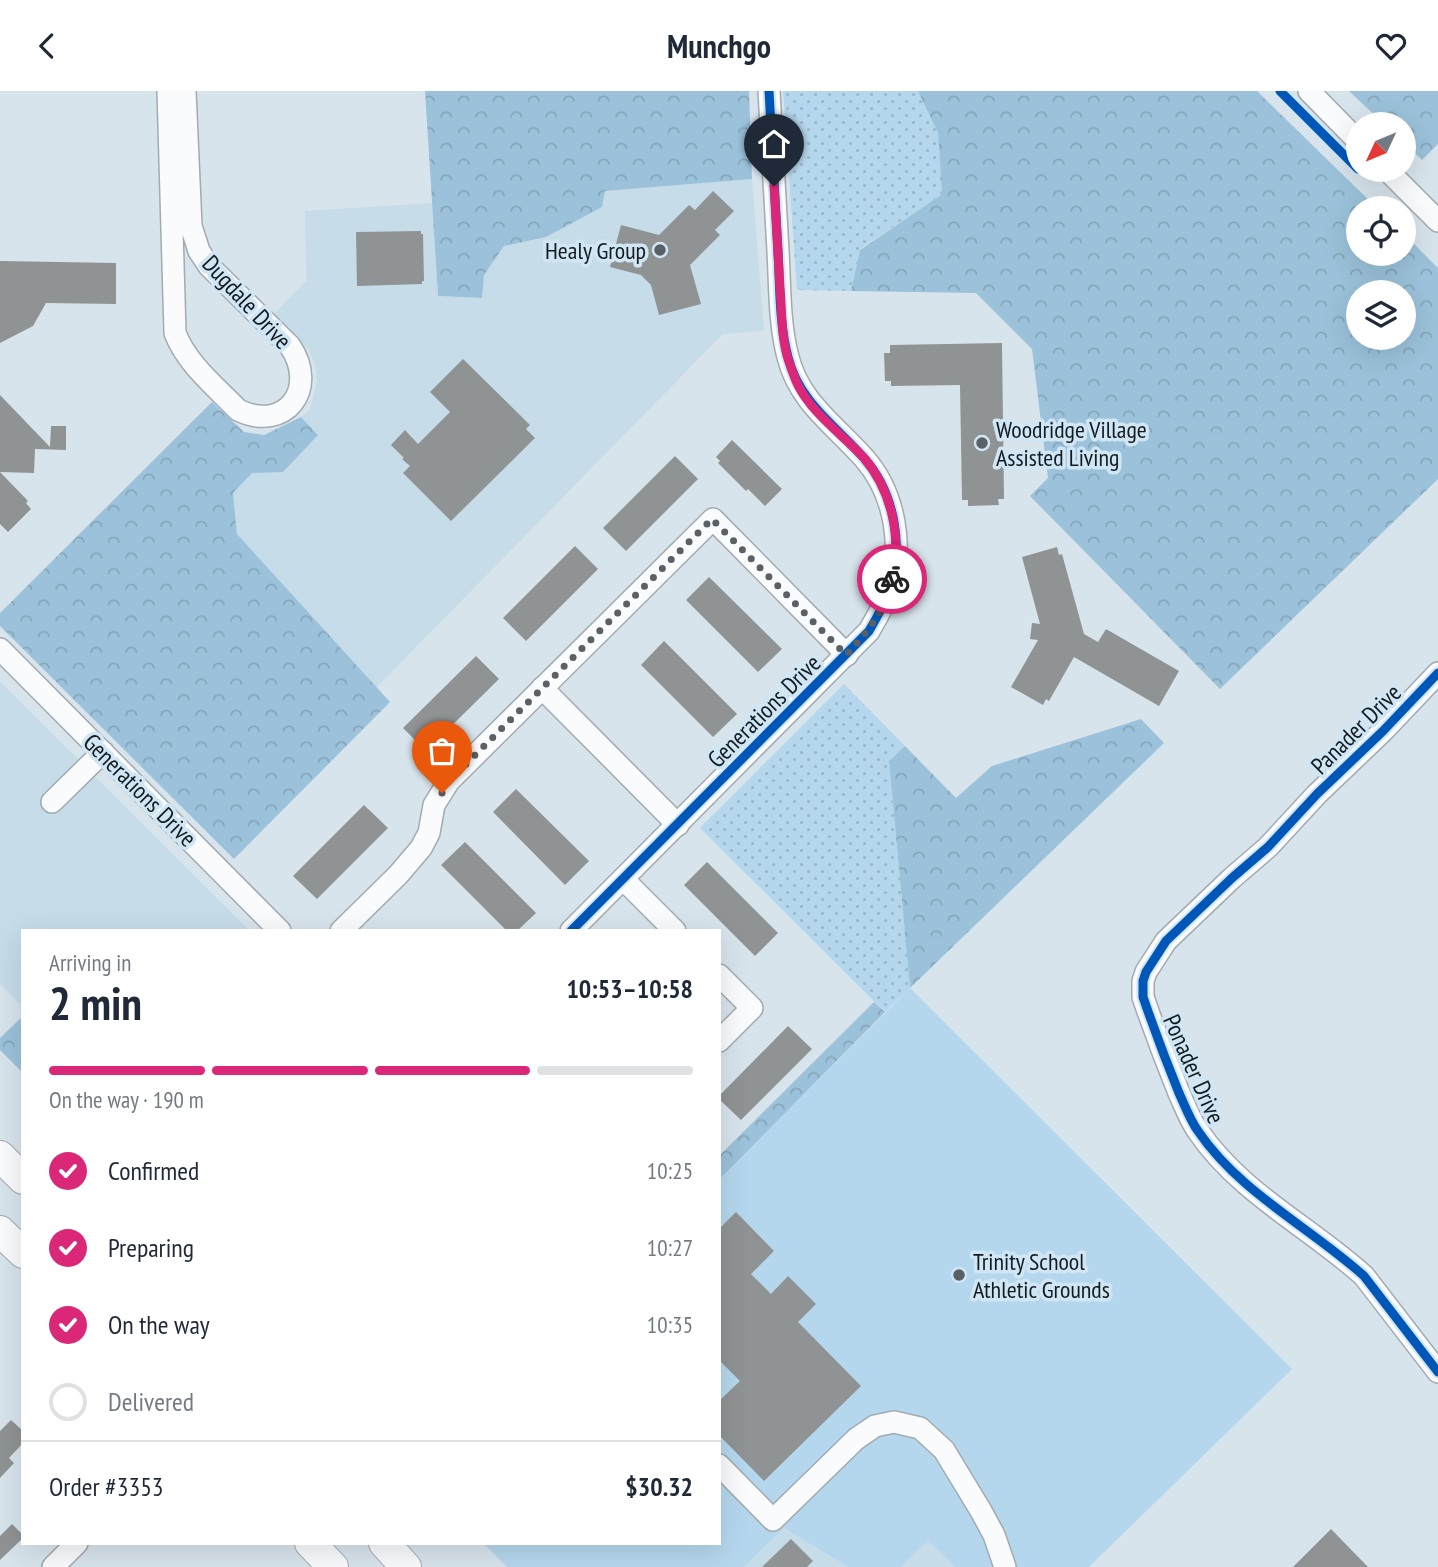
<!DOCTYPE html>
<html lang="en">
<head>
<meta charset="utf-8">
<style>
  :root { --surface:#fff; --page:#f2f2f3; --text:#1f2937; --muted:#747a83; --line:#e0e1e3; --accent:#db2777 }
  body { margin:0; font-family:"PT Sans Narrow",sans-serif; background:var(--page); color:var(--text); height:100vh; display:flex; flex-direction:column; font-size:26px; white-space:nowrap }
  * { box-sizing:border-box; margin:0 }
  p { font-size:23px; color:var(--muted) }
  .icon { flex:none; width:38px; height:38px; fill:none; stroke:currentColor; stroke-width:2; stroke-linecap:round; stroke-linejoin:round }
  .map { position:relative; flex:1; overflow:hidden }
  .details { position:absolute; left:21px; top:838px; width:700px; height:616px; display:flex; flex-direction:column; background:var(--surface); border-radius:0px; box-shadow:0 7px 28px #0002 }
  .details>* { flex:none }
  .needle { width:46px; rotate:226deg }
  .fabs { position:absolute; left:1346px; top:21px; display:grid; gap:14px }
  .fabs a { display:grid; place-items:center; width:70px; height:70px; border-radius:50%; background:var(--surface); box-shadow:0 7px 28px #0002; font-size:35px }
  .pin { position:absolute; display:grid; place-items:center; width:60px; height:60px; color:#fff; margin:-72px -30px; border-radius:50% 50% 50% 0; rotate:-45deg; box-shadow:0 0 7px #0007 }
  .pin .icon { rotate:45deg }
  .courier { position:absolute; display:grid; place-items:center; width:70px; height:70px; margin:-35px; border:5px solid #db2777; border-radius:50%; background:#fff; color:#222; box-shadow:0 2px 9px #0007 }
  .summary em { font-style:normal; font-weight:700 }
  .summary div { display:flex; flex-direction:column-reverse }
  .summary { display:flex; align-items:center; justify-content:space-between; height:119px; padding:0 28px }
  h1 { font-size:46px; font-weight:700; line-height:52px }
  .bar { display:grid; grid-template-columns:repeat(4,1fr); gap:10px 7px; align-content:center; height:84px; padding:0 28px }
  .bar i { height:9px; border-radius:5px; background:var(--line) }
  .bar .active { background:var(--accent) }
  .bar p { grid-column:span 4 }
  .line { display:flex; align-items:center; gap:18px; padding:0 28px; border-top:2px solid var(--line) }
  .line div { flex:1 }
  ol { padding:0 28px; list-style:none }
  li { display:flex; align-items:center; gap:21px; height:77px }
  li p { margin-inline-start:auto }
  li .icon { padding:7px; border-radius:50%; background:var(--accent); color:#fff; stroke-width:4 }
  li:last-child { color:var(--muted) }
  li i { width:38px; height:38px; border:4px solid var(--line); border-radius:50% }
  header { display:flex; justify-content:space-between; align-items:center; height:91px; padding:0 28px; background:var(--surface); font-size:32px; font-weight:700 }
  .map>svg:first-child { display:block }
  .built { fill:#c6dce9 }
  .grass { fill:url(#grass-dots) }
  .forest { fill:url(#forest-crowns); fill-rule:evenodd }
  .pitch { fill:#b5d7ed }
  .building { fill:#909393 }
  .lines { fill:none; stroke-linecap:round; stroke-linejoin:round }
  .minor-casing { stroke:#a2abb1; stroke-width:24 }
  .highway-casing { stroke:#a2abb1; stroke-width:32 }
  .minor { stroke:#f9fbfc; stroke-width:21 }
  .highway { stroke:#f9fbfc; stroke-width:30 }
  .cycleway-casing { stroke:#d0e6f4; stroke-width:13 }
  .cycleway { stroke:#0057b8; stroke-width:9 }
  .done { stroke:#596167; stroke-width:7; stroke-dasharray:0 12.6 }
  .route { stroke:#db2777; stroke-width:9 }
  .poi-dot { fill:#596167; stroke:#d0e6f4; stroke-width:2.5 }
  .labels { text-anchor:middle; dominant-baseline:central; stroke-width:7; stroke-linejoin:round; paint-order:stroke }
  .poi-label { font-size:24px; fill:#141b20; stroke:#d0e6f4; text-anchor:start }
  .street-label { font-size:24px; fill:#141b20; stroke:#d0e6f4 }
</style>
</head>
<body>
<header><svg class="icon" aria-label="back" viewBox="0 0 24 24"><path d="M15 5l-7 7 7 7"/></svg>Munchgo<svg class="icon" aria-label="heart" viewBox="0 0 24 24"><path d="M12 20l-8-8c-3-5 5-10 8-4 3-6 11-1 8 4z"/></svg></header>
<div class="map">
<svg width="1438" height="1476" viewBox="0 0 1438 1476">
  <defs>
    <pattern id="grass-dots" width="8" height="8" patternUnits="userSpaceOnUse" patternTransform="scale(1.75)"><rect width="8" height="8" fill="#b5d7ed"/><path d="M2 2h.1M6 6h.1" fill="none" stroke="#9bb8cb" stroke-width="1.8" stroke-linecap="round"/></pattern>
    <pattern id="forest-crowns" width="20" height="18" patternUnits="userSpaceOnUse" patternTransform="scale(1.75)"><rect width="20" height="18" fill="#9bc2da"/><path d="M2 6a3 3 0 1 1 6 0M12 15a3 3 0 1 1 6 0" fill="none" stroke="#85a6bb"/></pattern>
  </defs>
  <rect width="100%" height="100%" fill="#d8e4ec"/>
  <!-- built -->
  <g class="built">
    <path d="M752 88 764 240 723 243 376 597 237 443 233 402 252 382 318 344 301 326 310 318 317 289 314 271 308 258 274 223 306 190 305 120 432 112 438 205 481 207 484 184 504 155 546 146 605 100Z"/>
    <path d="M0 590 250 840H23V916L0 893Z"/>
    <path d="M784 1437 848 1476H744Z"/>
    <path d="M928 1449 955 1476H901Z"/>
  </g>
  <!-- grass -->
  <g class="grass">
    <path d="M783 0H918L938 42 942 103 860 158 851 200 797 199Z"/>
    <path d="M844 593 905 655 889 670 910 897 885 921 700 737Z"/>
  </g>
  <!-- forest -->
  <g class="forest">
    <path d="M425 0H749L752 88 605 100 602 116 546 146 504 155 484 184 482 207 438 205Z"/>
    <path d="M918 0H1257L1377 117H1358V163H1404V143L1438 177V388L1220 598 1030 405 1048 387 1032 258 976 202 851 200 860 159 942 103 938 42ZM1404 201V247H1358V201Z"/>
    <path d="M1349 0H1438V53L1422 69 1404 52V33H1384Z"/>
    <path d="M212 311 244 341 264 344 301 326 318 344 283 381 252 382 233 402 237 443 390 611 234 768 0 535V522Z"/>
    <path d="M1141 628 1164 652 910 897 889 670 905 655 956 707 992 675Z"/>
    <path d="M874 911 885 921 719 1089V1065Z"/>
    <path d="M23 925V982L0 959V947Z"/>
  </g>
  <!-- pitch -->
  <path class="pitch" d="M910 897 1292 1278 1089 1476H955L928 1449 901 1476H848L784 1437 744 1476H507L484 1453 719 1452V1089Z"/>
  <!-- building -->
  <g class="building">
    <path d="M713 100 734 120 715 139 720 144 690 174 701 213 659 224 651 194 641 184 610 176 621 134 659 144 689 114 695 119Z"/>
    <path d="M421 140V143H423L424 190H422V193L357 195 356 141Z"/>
    <path d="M0 170 116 172V213L46 212 33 235 0 252Z"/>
    <path d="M1002 252 1004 408H998L999 414 968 415V409H962L960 294 891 295V290H885L884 262H890V254Z"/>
    <path d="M463 268 530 334 526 338 535 347 451 430 403 382 410 375 402 368 404 367 391 354 405 339 418 353 450 321 430 301Z"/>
    <path d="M0 304 50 356 51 335H66V359L35 358 34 382 0 381Z"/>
    <path d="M732 349 782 398 765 415 748 398 746 400 718 372 720 370 716 366Z"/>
    <path d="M675 365 698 388 626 460 603 437Z"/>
    <path d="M0 381 28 410 26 412 31 418 8 441 0 433Z"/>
    <path d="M575 455 598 478 526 550 503 527Z"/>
    <path d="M1057 456 1059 464 1062 463 1084 543 1098 551 1106 538 1179 580 1159 615 1074 566 1049 610 1046 608 1043 614 1011 596 1038 549 1030 548 1032 532 1040 533 1022 466Z"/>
    <path d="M709 486 782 558 758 581 686 509Z"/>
    <path d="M664 550 737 623 713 646 641 574Z"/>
    <path d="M476 565 499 588 426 660 403 637Z"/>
    <path d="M516 698 589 770 565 794 493 721Z"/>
    <path d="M364 714 388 737 317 808 293 785Z"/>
    <path d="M465 751 536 822 517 840H507L441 774Z"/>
    <path d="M707 771 778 842 755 865 684 794Z"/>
    <path d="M788 935 812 958 741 1029 719 1008V1005Z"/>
    <path d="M736 1121 774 1160 751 1183 771 1203 788 1185 816 1213 798 1231 861 1295 764 1390 719 1344V1310L740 1290 719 1269V1138Z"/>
    <path d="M11 1329 23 1340V1352L9 1367 14 1372 0 1387V1340Z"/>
    <path d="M12 1433 23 1444V1447L0 1469V1445Z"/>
    <path d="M1331 1438 1368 1476H1293Z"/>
    <path d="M791 1448 813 1470 807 1476H762Z"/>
  </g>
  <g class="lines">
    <defs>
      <g id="minor">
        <path d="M168 0 175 242C187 273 215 295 238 319 285 342 319 298 290 255L209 175 199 160 191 135 185 0"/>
        <path d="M1309 0 1358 50"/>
        <path d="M1387 79 1438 130"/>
        <path d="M0 558 280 840"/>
        <path d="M1438 582 1383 640 1317 703 1268 756 1232 787 1166 850 1146 881 1143 890V906C1154 938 1166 970 1179 1002 1185 1015 1190 1029 1198 1040 1240 1102 1310 1136 1364 1185L1438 1281"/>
        <path d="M542 597 678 734"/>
        <path d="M52 711 103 661"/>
        <path d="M623 788 675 840"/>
        <path d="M341 840 398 784 421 757 429 742 434 714 449 690 713 428 847 564"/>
        <path d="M571 840 869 540C876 528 883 516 888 503 905 458 895 402 864 367 835 334 799 311 788 266 779 232 780 195 778 160 775 107 772 53 769 0"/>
        <path d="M719 884 752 917 719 950"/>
        <path d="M719 1374 773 1429 856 1348 875 1335 894 1331 920 1337 944 1359 981 1420 994 1444 1005 1476"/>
        <path d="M53 1476 77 1452"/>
      </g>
      <g id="highway">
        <path d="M0 1065 23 1088"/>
        <path d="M0 1140 23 1162"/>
        <path d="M310 1452 333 1476"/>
        <path d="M384 1452 406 1476"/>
      </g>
    </defs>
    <!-- minor casing -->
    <use href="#minor" class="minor-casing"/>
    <!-- highway casing -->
    <use href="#highway" class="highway-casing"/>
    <!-- minor -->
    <use href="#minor" class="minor"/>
    <!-- highway -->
    <use href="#highway" class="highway"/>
    <defs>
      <g id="cycleway">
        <path d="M1280 0 1358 78"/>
        <path d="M1438 582 1383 640 1317 703 1268 756 1232 787 1166 850 1146 881 1143 890V906C1154 938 1166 970 1179 1002 1185 1015 1190 1029 1198 1040 1240 1102 1310 1136 1364 1185L1438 1281"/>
        <path d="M571 840 869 540C876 528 883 516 888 503 905 458 895 402 864 367 835 334 799 311 788 266 779 232 780 195 778 160 775 107 772 53 769 0"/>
      </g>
    </defs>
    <!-- cycleway casing -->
    <use href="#cycleway" class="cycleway-casing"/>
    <!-- cycleway -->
    <use href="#cycleway" class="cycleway"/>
  </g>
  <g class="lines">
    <!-- done -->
    <path class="done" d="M442 702 449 690 712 428 846 564C868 541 885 520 892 488"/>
    <!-- route -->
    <path class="route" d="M774 95C776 129 778 163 780 197 782 221 781 248 789 271 792 279 795 289 799 296 814 324 843 344 864 367 892 400 902 448 892 488"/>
  </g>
  <!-- markers -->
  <g class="poi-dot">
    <circle cx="660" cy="159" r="7"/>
    <circle cx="982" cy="352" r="7"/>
    <circle cx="959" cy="1184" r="7"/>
  </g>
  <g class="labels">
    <!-- poi labels -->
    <g class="poi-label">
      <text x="646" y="159" text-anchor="end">Healy Group</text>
      <text x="996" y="338">Woodridge Village<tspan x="996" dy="28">Assisted Living</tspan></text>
      <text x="973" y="1170">Trinity School<tspan x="973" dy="28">Athletic Grounds</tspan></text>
    </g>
    <!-- street labels -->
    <g class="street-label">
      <text transform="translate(247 211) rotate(47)">Dugdale Drive</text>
      <text transform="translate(764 620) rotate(-45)">Generations Drive</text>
      <text transform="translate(1356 638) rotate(-45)">Panader Drive</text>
      <text transform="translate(140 699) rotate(45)">Generations Drive</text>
      <text transform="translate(1194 978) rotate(66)">Ponader Drive</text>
    </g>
  </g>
</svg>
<div class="fabs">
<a><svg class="needle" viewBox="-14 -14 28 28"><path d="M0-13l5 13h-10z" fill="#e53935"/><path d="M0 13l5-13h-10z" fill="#747a83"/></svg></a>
<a><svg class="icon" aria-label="locate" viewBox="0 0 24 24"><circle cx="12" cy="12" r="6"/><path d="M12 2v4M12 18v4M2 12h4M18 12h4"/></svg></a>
<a><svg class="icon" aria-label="layers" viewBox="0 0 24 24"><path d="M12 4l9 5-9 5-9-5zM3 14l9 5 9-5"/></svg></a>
</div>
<div class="pin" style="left:442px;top:702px;background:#ea580c"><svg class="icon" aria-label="bag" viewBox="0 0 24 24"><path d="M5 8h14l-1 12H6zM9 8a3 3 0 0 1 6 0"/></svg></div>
<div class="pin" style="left:774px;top:95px;background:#1f2937"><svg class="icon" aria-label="home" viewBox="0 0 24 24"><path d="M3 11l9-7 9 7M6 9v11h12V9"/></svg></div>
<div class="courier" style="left:892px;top:488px"><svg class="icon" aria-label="bike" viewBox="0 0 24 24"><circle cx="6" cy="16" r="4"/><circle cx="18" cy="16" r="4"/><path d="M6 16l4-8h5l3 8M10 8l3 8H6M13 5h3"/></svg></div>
<section class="details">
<div class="summary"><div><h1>2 min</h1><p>Arriving in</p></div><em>10:53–10:58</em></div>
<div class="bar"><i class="active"></i><i class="active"></i><i class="active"></i><i></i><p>On the way · 190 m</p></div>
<ol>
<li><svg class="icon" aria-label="check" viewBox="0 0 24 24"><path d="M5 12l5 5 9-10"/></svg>Confirmed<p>10:25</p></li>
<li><svg class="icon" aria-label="check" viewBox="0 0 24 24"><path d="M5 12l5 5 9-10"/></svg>Preparing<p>10:27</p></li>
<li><svg class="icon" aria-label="check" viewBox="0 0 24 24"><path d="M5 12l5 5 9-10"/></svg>On the way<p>10:35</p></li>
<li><i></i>Delivered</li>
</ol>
<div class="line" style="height:91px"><div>Order #3353</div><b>$30.32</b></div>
</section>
</div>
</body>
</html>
